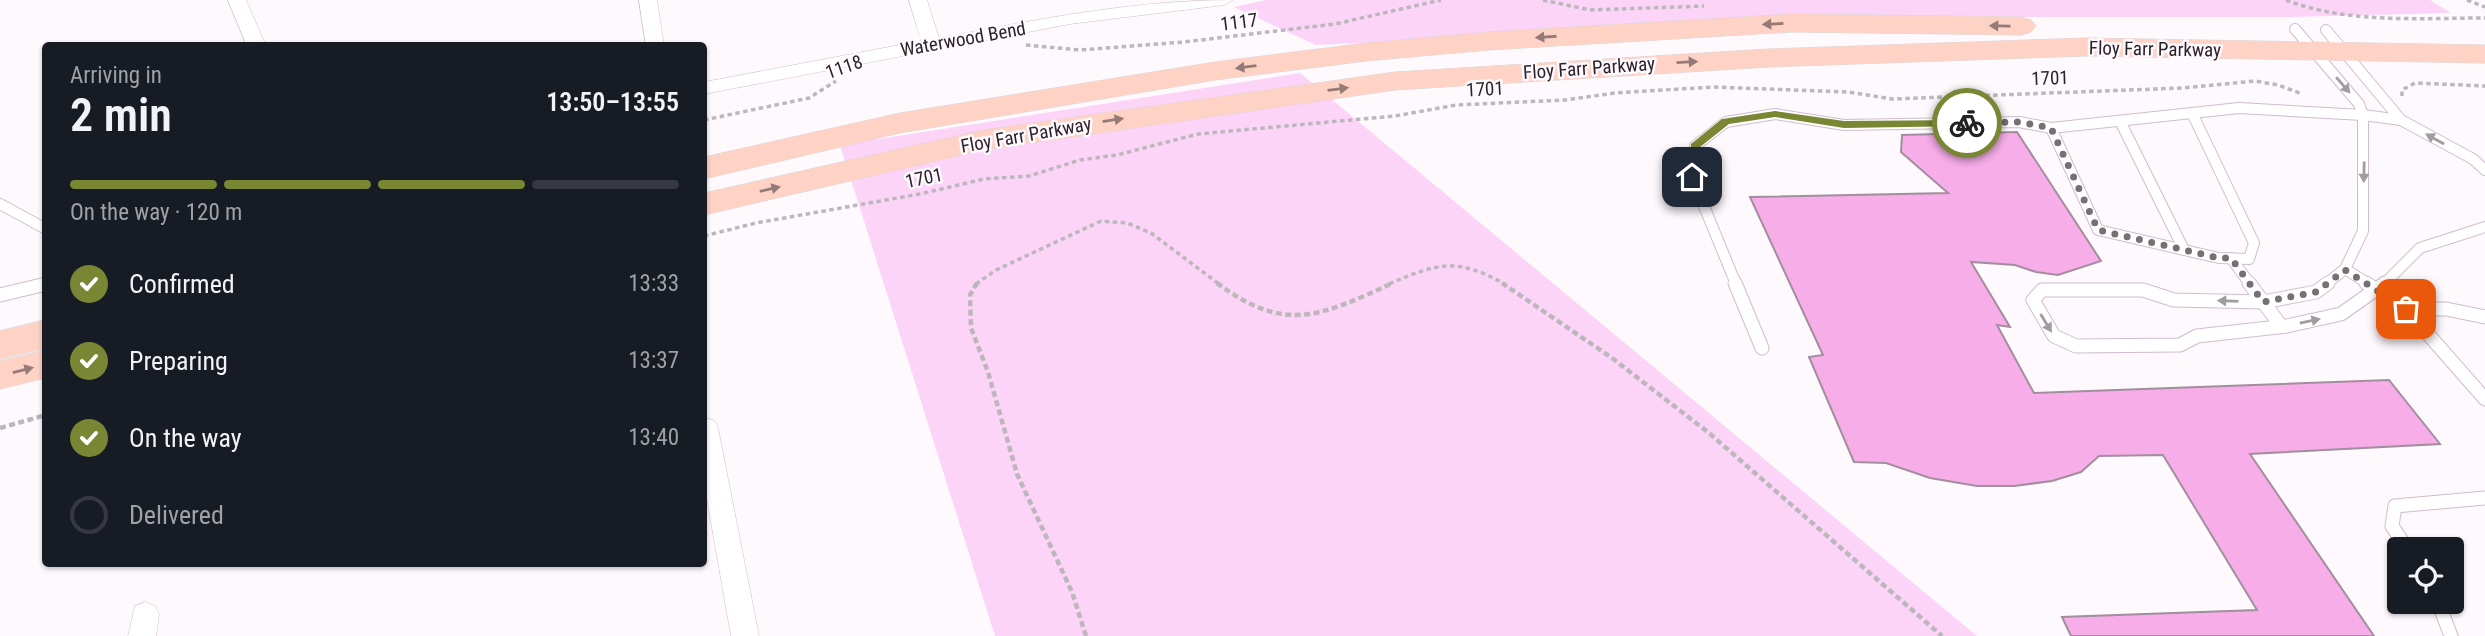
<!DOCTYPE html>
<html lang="en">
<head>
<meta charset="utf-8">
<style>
  :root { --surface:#171b24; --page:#20242c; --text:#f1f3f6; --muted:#9ea1a6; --line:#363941; --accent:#798633 }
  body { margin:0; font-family:"Roboto Condensed",sans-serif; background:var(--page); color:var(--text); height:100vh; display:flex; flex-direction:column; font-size:26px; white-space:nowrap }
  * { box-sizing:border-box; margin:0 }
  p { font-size:23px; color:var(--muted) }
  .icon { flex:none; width:38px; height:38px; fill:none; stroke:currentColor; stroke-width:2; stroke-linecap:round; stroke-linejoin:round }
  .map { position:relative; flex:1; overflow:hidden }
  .details { position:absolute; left:42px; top:42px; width:665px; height:525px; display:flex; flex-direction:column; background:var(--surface); border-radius:7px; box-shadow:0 2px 5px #0004 }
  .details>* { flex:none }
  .tools { position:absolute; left:2387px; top:537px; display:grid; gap:14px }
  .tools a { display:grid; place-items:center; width:77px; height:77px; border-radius:7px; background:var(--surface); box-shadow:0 2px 5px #0004; font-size:35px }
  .pin { position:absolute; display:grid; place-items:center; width:60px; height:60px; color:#fff; margin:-30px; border-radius:14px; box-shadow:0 4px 10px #0006 }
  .courier { position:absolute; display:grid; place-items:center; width:70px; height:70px; margin:-35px; border:5px solid #798633; border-radius:50%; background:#fff; color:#222; box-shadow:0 2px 9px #0007 }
  .summary em { font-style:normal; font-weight:600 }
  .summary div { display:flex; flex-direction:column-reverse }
  .summary { display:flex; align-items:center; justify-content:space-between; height:119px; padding:0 28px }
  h1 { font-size:46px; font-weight:600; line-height:52px }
  .bar { display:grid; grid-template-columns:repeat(4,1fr); gap:10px 7px; align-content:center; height:84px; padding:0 28px }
  .bar i { height:9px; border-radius:5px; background:var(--line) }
  .bar .selected { background:var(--accent) }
  .bar p { grid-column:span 4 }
  ol { padding:0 28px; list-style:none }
  li { display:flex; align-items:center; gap:21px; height:77px }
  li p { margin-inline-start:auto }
  li .icon { padding:7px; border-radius:50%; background:var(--accent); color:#fff; stroke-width:4 }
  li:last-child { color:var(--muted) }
  li i { width:38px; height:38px; border:4px solid var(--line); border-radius:50% }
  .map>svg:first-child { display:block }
  .green { fill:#fbd4f8 }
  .building { fill:#f6ade8; stroke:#a28e9e; stroke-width:2 }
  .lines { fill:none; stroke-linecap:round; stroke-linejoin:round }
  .service-far1-casing { stroke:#d0bcce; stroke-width:12 }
  .service-casing { stroke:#d0bcce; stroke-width:15 }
  .minor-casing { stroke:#d0bcce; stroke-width:1 }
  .primary-casing { stroke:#d9d8d9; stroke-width:1 }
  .path-far1 { stroke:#bdb7bc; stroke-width:3.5; stroke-dasharray:4.5 3.5; stroke-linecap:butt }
  .path { stroke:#bdb7bc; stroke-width:4.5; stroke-dasharray:6 3.5; stroke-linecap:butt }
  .service-far1 { stroke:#fff; stroke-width:10 }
  .service { stroke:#fff; stroke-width:13 }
  .minor { fill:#fff; fill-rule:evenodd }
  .primary { fill:#fed2c5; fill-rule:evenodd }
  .oneway { fill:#957b78 }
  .oneway2 { fill:#a09ca0 }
  .route { fill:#798633 }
  .done { stroke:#766f74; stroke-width:7; stroke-dasharray:0 12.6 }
  .labels { text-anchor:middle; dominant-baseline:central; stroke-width:5; stroke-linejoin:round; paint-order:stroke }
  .street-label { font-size:19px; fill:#2c242b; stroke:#fef9fd }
</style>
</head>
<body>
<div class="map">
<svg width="2485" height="636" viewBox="0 0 2485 636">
  <rect width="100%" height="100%" fill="#fef9fd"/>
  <!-- green -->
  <g class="green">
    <path d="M1266 0H2430L2451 13 2291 17H1977L1316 45 1234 7Z"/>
    <path d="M1300 73 1977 636H995L840 145Z"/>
  </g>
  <!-- building -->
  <path class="building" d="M2017 132 2101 261 2058 275 2036 272 2015 265 1971 262 2010 327 1997 325 2034 393 2389 380 2440 444 2250 454 2374 636H2071L2062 617 2257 610 2163 455 2099 456 2081 472 2052 481 2014 486H1977L1930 478 1886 463 1854 462 1809 357 1823 355 1750 197 1948 193 1901 152 1902 135Z"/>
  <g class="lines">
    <defs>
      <g id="service-far1">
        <path d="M2295 29 2359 104 2363 115V231L2345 269 2326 284"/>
        <path d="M2326 30 2401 120 2473 159 2485 170"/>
        <path d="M2120 121 2184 250"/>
        <path d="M2051 128 2098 230 2219 258 2249 259 2254 243 2192 113"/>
        <path d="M0 204 46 229"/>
        <path d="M2231 258 2250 284"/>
        <path d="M2345 269 2369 284"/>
        <path d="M1736 284 1692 177 1695 146 1726 122 1775 114 1844 125 2019 122 2051 128 2239 108 2363 115 2401 120"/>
        <path d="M2384 284 2420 248 2485 227"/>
      </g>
      <g id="service">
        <path d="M1735 283 1762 348"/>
        <path d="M2249 283 2281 326"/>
        <path d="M2328 283 2316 292 2263 302 2174 300 2143 290H2042L2033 300 2054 336 2076 346 2180 345 2197 336 2287 326 2341 314 2385 283"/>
        <path d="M2366 283 2406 309 2485 399"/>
        <path d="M0 295 46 284"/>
        <path d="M2406 309H2446L2485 317"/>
        <path d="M2408 550 2392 526 2395 506 2485 498"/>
        <path d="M2438 602 2451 636"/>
      </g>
      <g id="minor">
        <path d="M228 0H246L266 46H247Z"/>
        <path d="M639 0H657L664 46H646Z"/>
        <path d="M909 0H927L939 38C1036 20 1133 0 1233 0L1224 5 1070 24 704 94V82L921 41Z"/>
        <path d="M706 418 715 421 718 428 759 636H731L704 482V419Z"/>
        <path d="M145 602 155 606 159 614 156 636H128L135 606Z"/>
      </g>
      <g id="primary">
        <path d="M1792 14 2021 17 2031 20 2036 26 2031 32 2021 35 1792 32 1489 50 1366 61 1215 80 900 133 704 179V157L900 113 1215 62 1366 43 1489 32Z"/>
        <path d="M2086 38 2485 45V63L2086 56 1769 67 1395 90 983 150 704 215V193L983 130 1395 72 1769 49Z"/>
        <path d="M46 320V348L0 359V331Z"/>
        <path d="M46 350V378L0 389V361Z"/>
      </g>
    </defs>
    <!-- service-far1 casing -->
    <use href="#service-far1" class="service-far1-casing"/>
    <!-- service casing -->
    <use href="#service" class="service-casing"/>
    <!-- minor casing -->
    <use href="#minor" class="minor-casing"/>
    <!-- primary casing -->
    <use href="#primary" class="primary-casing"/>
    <!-- path-far1 -->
    <g class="path-far1">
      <path d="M1543 0 1590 10 1704 6"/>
      <path d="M2286 0C2348 24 2420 18 2485 18"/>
      <path d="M2467 0 2485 7"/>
      <path d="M1026 45 1080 50 1184 42 1335 24 1441 0"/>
      <path d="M2402 96V90L2415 83 2485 86"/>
      <path d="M704 120 809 98 836 81"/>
      <path d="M704 236 756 223 920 194 984 179 1029 176 1080 160 1117 155 1198 134 1395 116 1456 105 1565 100 1615 93 1713 87 1848 92 1892 99 2182 88 2255 81 2278 85 2302 94"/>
      <path d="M976 284 996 270 1101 221 1127 223 1151 233 1219 284"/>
      <path d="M1389 284C1438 263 1456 257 1505 284"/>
    </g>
    <!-- path -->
    <g class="path">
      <path d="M977 283 970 295 971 328 988 372 1017 474 1072 592 1086 636"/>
      <path d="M1217 283C1286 335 1322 315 1393 283"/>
      <path d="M1502 283 1612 358 1709 433 1942 636"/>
      <path d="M0 428 46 415"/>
    </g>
    <!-- service-far1 -->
    <use href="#service-far1" class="service-far1"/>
    <!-- service -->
    <use href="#service" class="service"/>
    <!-- minor -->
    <use href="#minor" class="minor"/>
    <!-- primary -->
    <use href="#primary" class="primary"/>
  </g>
  <!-- one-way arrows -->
  <defs><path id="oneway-solid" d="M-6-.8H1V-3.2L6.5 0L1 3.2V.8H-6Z" transform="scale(1.75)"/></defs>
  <g class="oneway">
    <use href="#oneway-solid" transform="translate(1773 24) rotate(177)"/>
    <use href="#oneway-solid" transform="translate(2000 26) rotate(-179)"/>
    <use href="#oneway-solid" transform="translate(1546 37) rotate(176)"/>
    <use href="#oneway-solid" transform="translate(1687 62) rotate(-3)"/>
    <use href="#oneway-solid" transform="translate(1246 67) rotate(173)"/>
    <use href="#oneway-solid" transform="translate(1338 89) rotate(-7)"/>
    <use href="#oneway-solid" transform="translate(1113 120) rotate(-9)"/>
    <use href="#oneway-solid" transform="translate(770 189) rotate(-13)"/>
    <use href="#oneway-solid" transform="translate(23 370) rotate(-14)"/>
  </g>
  <g class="oneway2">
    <use href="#oneway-solid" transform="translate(2343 85) rotate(49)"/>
    <use href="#oneway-solid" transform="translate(2435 139) rotate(-151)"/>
    <use href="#oneway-solid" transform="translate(2364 172) rotate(91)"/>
    <use href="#oneway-solid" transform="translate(2228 301) rotate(-178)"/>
    <use href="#oneway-solid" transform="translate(2310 321) rotate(-12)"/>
    <use href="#oneway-solid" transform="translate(2046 323) rotate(59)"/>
  </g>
  <!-- route -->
  <path class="route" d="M1775 111 1844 121 1967 120 1972 123 1967 126 1844 128 1775 117 1729 124 1700 147 1697 177 1689 180 1691 144 1722 119Z"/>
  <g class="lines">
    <!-- done -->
    <path class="done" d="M1967 123 2020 122 2051 128 2098 230 2219 258H2231L2263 302 2316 292 2345 270 2406 309"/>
  </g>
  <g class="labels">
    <!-- street labels -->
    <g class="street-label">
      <text transform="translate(1239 22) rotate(-7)">1117</text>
      <text transform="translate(963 39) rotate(-10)">Waterwood Bend</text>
      <text transform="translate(2155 49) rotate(1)">Floy Farr Parkway</text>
      <text transform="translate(844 67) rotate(-19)">1118</text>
      <text transform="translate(1589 68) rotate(-4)">Floy Farr Parkway</text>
      <text transform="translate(2050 78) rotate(-2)">1701</text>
      <text transform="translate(1485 89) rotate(-3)">1701</text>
      <text transform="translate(1026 135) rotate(-10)">Floy Farr Parkway</text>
      <text transform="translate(924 178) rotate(-12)">1701</text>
    </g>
  </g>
</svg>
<div class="tools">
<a><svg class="icon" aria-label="locate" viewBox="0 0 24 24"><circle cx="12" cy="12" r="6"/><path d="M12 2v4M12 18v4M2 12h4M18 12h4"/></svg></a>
</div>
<div class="pin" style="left:2406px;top:309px;background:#ea580c"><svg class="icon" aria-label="bag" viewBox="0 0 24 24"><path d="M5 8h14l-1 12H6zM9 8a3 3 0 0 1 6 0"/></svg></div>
<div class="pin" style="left:1692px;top:177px;background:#1f2937"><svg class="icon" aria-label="home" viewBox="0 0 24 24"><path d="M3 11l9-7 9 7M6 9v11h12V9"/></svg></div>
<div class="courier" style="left:1967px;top:123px"><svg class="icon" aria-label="bike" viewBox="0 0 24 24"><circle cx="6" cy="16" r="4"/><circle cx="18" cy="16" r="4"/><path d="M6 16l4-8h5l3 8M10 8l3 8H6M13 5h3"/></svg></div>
<section class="details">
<div class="summary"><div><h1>2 min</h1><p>Arriving in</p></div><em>13:50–13:55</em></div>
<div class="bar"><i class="selected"></i><i class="selected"></i><i class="selected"></i><i></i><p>On the way · 120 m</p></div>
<ol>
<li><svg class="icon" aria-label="check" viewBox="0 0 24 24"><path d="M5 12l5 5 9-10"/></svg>Confirmed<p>13:33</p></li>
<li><svg class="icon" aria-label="check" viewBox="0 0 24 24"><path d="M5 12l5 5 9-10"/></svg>Preparing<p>13:37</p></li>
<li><svg class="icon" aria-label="check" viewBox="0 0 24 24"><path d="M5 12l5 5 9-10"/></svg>On the way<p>13:40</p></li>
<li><i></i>Delivered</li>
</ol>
</section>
</div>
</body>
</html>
